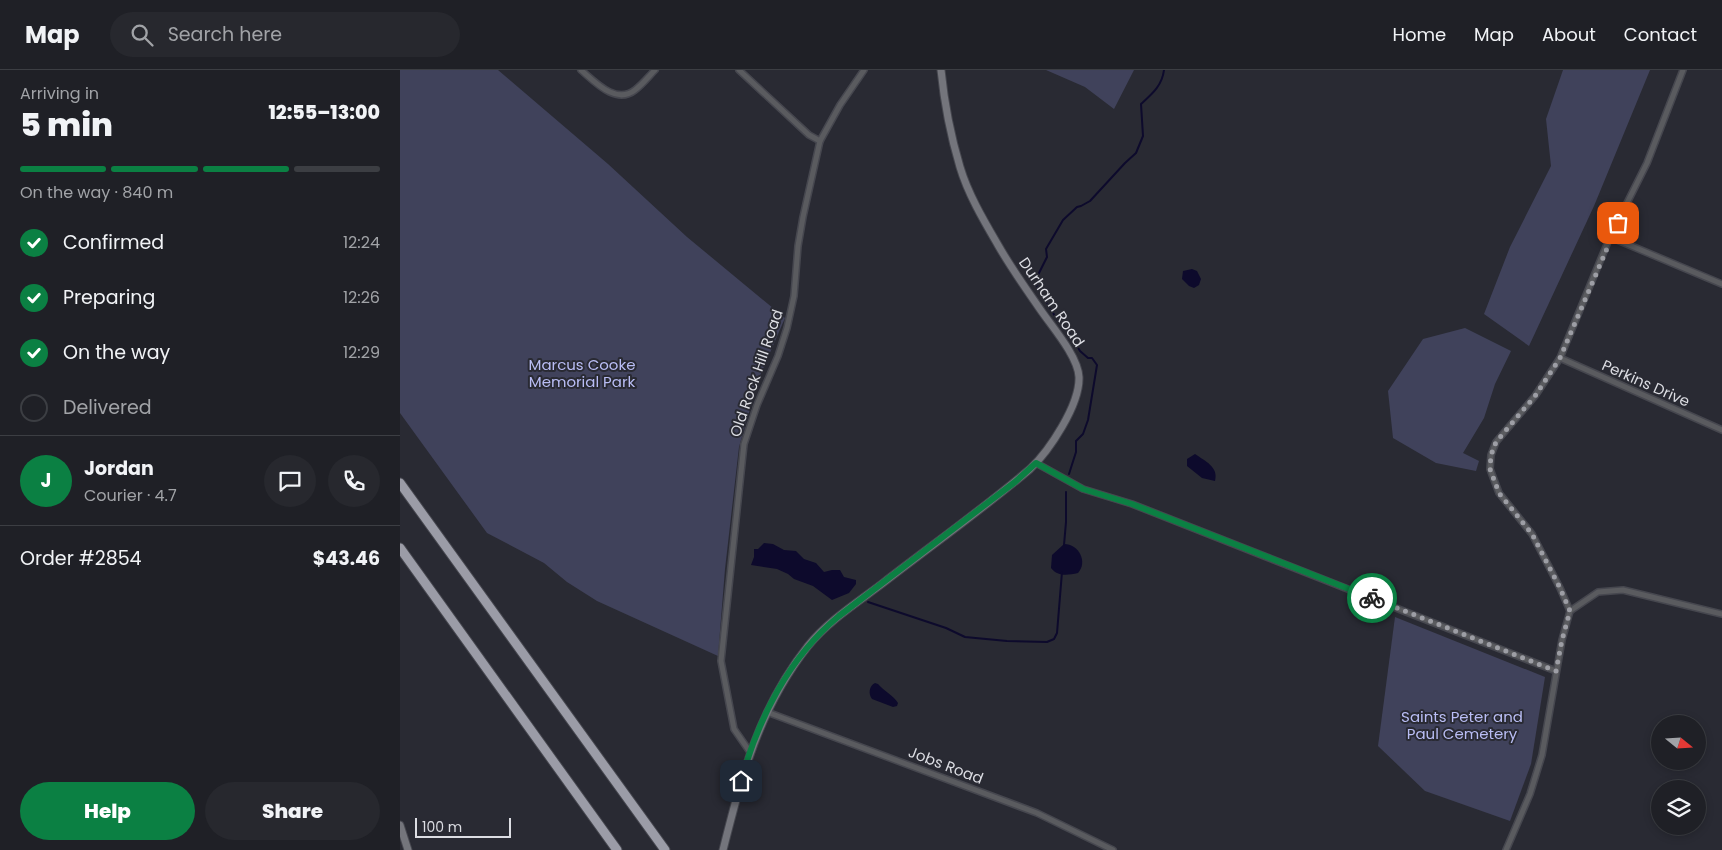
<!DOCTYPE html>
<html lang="en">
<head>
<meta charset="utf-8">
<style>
  :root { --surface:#1f2026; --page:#27282e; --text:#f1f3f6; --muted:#a1a3a7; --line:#3c3e43; --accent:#0b8043 }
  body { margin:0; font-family:Poppins,sans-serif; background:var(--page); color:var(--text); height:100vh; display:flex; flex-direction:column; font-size:19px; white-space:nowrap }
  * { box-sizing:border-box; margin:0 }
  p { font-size:16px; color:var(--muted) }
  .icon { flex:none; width:28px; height:28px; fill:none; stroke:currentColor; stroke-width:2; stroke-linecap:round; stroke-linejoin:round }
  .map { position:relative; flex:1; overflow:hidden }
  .drawer { display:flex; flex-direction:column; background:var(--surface); width:400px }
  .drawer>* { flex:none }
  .needle { width:32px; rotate:108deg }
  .controls { position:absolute; left:1251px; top:645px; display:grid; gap:10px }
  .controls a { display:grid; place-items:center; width:55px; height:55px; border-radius:50%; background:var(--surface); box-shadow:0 2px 8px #0003,0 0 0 1px var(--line); font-size:25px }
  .scale { position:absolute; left:15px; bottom:12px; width:96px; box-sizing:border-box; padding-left:5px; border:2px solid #dcdde3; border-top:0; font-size:14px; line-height:18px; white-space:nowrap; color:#dcdde3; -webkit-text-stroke:4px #292a33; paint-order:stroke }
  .pin { position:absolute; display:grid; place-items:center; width:42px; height:42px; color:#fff; margin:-21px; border-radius:10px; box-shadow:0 2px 8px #0006 }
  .courier { position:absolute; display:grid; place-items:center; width:50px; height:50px; margin:-25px; border:4px solid #0b8043; border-radius:50%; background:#fff; color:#222; box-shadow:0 1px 6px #0007 }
  .head em { font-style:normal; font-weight:800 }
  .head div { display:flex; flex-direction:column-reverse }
  .head { display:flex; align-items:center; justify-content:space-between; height:85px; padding:0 20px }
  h1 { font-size:32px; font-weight:800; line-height:38px }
  .bar { display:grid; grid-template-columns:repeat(4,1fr); gap:8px 5px; align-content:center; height:60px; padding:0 20px }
  .bar i { height:6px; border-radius:4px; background:var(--line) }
  .bar .active { background:var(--accent) }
  .bar p { grid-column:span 4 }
  .line { display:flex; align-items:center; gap:12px; padding:0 20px; border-top:1px solid var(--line) }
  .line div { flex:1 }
  .round { display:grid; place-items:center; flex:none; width:52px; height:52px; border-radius:26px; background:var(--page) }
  ol { padding:0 20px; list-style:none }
  li { display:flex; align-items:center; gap:15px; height:55px }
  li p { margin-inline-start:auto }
  li .icon { padding:5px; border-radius:50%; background:var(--accent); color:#fff; stroke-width:4 }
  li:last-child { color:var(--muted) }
  li i { width:28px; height:28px; border:2px solid var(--line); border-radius:50% }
  .button { display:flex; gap:10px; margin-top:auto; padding:10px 20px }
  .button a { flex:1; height:58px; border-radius:30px; background:var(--accent); color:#fff; font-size:20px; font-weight:800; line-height:58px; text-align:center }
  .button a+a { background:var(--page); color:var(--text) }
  header { display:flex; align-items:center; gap:30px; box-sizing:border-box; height:70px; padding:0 25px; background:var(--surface); border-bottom:1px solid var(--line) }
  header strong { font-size:24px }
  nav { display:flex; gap:28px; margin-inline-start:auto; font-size:18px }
  .search { width:350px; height:45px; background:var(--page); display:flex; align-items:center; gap:12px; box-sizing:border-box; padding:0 18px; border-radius:28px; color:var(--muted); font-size:19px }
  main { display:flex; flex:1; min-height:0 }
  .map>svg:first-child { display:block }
  .green { fill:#40425b }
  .water { fill:#0d0a2c }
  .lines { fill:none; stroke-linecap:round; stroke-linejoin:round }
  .stream { stroke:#0d0a2c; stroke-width:2 }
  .minor-casing { stroke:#46474f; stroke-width:8 }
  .secondary-casing { stroke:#46474f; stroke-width:9 }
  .motorway-casing { stroke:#46474f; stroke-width:11 }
  .minor { stroke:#5a5b5f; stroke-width:5 }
  .secondary { stroke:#74757c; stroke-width:7 }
  .motorway { stroke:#9b9ca7; stroke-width:9 }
  .done { stroke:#9d9ea5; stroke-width:5; stroke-dasharray:0 9 }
  .route { stroke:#0b8043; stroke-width:6 }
  .labels { text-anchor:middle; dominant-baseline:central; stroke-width:4; stroke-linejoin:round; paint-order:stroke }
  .street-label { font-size:15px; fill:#dcdde3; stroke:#292a33 }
  .park-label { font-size:15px; fill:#b9bdf4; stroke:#292a33 }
</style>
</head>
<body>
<header>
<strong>Map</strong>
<div class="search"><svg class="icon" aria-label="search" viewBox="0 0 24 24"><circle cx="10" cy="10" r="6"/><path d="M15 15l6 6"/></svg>Search here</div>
<nav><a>Home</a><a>Map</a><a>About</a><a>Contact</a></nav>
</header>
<main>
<section class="drawer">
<div class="head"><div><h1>5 min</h1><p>Arriving in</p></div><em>12:55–13:00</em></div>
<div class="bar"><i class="active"></i><i class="active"></i><i class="active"></i><i></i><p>On the way · 840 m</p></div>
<ol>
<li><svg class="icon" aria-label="check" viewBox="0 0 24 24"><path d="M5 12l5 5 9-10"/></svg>Confirmed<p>12:24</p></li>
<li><svg class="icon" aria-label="check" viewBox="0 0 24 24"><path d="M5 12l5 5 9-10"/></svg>Preparing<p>12:26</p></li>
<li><svg class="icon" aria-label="check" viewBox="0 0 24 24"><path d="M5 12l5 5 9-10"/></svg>On the way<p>12:29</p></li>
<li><i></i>Delivered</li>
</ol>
<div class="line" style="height:90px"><b class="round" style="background:var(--accent);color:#fff">J</b><div><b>Jordan</b><p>Courier · 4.7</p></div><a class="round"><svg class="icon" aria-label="chat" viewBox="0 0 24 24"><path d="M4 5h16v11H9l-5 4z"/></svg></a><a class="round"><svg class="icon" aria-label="phone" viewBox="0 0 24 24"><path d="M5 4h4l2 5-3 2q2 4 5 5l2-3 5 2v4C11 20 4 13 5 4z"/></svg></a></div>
<div class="line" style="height:65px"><div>Order #2854</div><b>$43.46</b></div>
<div class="button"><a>Help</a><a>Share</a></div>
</section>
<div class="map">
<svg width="1322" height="780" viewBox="0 0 1322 780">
  <rect width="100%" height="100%" fill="#292a33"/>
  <!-- green -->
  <g class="green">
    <path d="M0 0H98L208 94 287 167 385 248 359 308 339 377 325 499 318 586 197 531 167 512 144 493 87 463 0 343Z"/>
    <path d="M646 0H734L714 39 685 17Z"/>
    <path d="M1163 0H1250L1194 136 1129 276 1084 244 1110 177 1151 96 1146 49Z"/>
    <path d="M1065 258 1111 281 1095 314 1084 348 1063 383 1079 391 1076 401 1036 393 993 368 988 321 1023 269Z"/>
    <path d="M995 547 1145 607 1131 694 1110 751 1025 721 978 676Z"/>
  </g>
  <!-- water -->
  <g class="water">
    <path d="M792 199 797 201 801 209 799 215 794 218 789 216 782 209 783 201Z"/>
    <path d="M795 384C805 391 819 397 815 411L802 408 787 396V389Z"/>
    <path d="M364 473 373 474 384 480 396 481 404 489 416 493 424 502 432 500H440L444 507 456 510V514L449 523 432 530 413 516 394 509 388 504 377 499 351 495 354 487V479H358Z"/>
    <path d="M664 474C679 474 688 492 678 503 668 505 658 507 651 498L652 485Z"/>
    <path d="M475 613 478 614C484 621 494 626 498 633L497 636 493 637 472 629C468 624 469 616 475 613Z"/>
  </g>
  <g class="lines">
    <!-- stream -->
    <g class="stream">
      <path d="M669 404 676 382V371L683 364 688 350 697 295 692 288H688L680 281 667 259 658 251 637 217 638 205 647 187 646 179 663 150 677 137 681 136 690 131 725 93 736 83 743 66 741 34C752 24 762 16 764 0"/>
      <path d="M664 475 666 452V422"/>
      <path d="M468 532 546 558 565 567 607 571 647 572 654 569 657 563 662 502"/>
    </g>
    <defs>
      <g id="minor">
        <path d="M181 0C195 12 216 35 235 20 243 14 249 6 255 0"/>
        <path d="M339 0 409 65 420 71"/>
        <path d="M1210 167 1322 214"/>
        <path d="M1160 288 1322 360"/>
        <path d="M636 393 683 419 732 434 1156 601"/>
        <path d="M1170 541 1198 522 1223 520 1322 544"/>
        <path d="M367 642 637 743 713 780"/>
        <path d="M350 682 334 659 321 591 344 374 357 335 378 286 387 258 394 226 398 176 403 147 420 71 440 35 464 0"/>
        <path d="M1106 780 1130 724 1142 685 1162 570 1170 541 1160 518 1132 464 1099 423 1090 399 1091 385 1096 372 1135 326 1160 288 1210 167 1247 93 1283 0"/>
      </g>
      <g id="secondary">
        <path d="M0 755 8 780"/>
        <path d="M323 780C342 705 359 638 408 576 428 551 458 532 483 513 532 475 583 439 630 399 649 381 680 335 679 307 678 287 654 259 642 242 627 220 611 198 598 175 584 151 568 124 560 97 551 67 544 30 541 0"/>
      </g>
      <g id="motorway">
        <path d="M0 413 265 780"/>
        <path d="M0 478 217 780"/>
      </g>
    </defs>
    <!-- minor casing -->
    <use href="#minor" class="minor-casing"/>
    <!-- secondary casing -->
    <use href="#secondary" class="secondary-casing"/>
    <!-- motorway casing -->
    <use href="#motorway" class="motorway-casing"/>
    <!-- minor -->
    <use href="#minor" class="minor"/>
    <!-- secondary -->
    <use href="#secondary" class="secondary"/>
    <!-- motorway -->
    <use href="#motorway" class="motorway"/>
  </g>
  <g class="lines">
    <!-- done -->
    <path class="done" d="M972 528 1156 601 1162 570 1170 541 1160 518 1132 464 1099 423 1090 399 1091 385 1096 372 1135 326 1160 288 1218 153"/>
    <!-- route -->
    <path class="route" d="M341 711C358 649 389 587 439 546L615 412 636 393 683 419 732 434 972 528"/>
  </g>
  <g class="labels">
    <!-- street labels -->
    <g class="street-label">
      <text transform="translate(652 232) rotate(56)">Durham Road</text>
      <text transform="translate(356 303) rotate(-71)">Old Rock Hill Road</text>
      <text transform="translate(1246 313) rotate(24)">Perkins Drive</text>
      <text transform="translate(546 695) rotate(21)">Jobs Road</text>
    </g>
    <!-- park labels -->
    <g class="park-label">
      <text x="182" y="294">Marcus Cooke<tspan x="182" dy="17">Memorial Park</tspan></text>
      <text x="1062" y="646">Saints Peter and<tspan x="1062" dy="17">Paul Cemetery</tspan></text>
    </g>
  </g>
</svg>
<div class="controls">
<a><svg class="needle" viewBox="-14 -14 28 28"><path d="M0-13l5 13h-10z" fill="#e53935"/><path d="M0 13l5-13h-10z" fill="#a1a3a7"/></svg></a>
<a><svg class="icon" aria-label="layers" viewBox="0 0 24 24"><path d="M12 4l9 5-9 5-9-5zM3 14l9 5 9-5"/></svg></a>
</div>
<div class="scale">100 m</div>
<div class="pin" style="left:1218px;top:153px;background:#ea580c"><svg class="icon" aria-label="bag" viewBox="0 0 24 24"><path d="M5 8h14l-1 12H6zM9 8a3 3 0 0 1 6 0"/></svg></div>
<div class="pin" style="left:341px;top:711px;background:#1f2937"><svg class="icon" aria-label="home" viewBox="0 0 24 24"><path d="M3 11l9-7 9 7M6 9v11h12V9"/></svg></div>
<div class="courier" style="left:972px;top:528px"><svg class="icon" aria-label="bike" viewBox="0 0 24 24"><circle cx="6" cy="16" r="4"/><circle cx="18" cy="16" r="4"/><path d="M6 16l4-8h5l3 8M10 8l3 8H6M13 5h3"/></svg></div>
</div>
</main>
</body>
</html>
